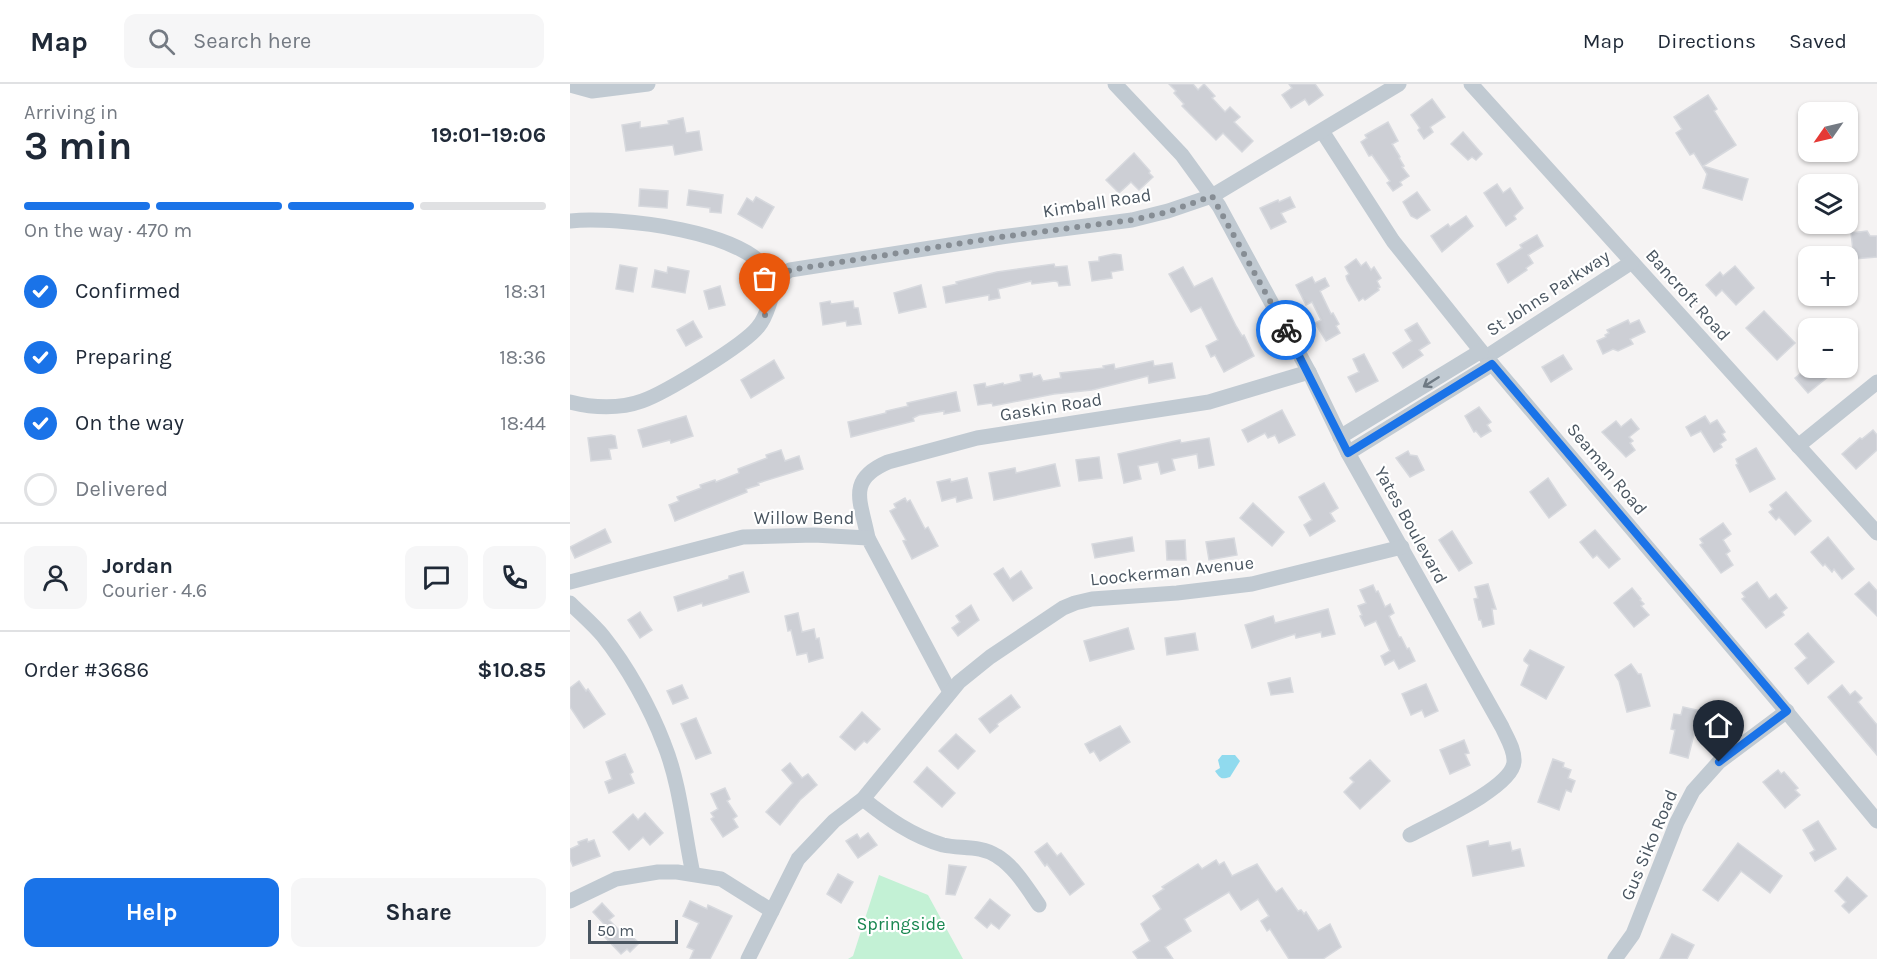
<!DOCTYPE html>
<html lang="en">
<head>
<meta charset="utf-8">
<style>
  :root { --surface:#fff; --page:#f6f6f7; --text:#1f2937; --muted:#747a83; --line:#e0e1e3; --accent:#1a73e8 }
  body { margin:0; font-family:Karla,sans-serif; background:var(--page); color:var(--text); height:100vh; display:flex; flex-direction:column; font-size:22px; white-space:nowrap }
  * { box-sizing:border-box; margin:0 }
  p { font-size:20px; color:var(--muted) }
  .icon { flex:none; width:33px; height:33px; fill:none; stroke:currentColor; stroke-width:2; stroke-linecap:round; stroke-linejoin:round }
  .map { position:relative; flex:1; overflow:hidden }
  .details { display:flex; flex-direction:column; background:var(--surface); width:570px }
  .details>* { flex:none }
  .needle { width:39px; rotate:236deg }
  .controls { position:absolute; left:1228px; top:18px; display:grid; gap:12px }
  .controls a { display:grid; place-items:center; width:60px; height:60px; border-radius:12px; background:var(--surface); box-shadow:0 2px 4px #0004; font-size:30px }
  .scale { position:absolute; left:18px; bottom:15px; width:90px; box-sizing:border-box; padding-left:6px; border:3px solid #4a5661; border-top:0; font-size:16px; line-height:21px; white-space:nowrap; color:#4a5661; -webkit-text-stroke:4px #fff; paint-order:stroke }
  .pin { position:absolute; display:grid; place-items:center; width:51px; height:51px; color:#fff; margin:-62px -26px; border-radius:50% 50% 50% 0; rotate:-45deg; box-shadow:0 0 6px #0007 }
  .pin .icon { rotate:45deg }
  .courier { position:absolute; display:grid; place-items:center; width:60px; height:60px; margin:-30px; border:4px solid #1a73e8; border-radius:50%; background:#fff; color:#222; box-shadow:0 2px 8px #0007 }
  .overview em { font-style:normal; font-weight:700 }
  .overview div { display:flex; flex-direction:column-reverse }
  .overview { display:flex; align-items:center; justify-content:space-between; height:102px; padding:0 24px }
  h1 { font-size:39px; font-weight:700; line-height:45px }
  .bar { display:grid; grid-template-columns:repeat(4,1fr); gap:9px 6px; align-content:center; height:72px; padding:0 24px }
  .bar i { height:8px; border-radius:4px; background:var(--line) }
  .bar .current { background:var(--accent) }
  .bar p { grid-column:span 4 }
  .line { display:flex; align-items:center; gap:15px; padding:0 24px; border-top:2px solid var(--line) }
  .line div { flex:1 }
  .round { display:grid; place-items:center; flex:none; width:63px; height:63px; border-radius:12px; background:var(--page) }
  ol { padding:0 24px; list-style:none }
  li { display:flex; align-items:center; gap:18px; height:66px }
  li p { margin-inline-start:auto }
  li .icon { padding:6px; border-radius:50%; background:var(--accent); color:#fff; stroke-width:4 }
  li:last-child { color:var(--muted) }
  li i { width:33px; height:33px; border:3px solid var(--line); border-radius:50% }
  .button { display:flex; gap:12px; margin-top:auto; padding:12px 24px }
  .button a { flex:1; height:69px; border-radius:12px; background:var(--accent); color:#fff; font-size:24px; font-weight:700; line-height:69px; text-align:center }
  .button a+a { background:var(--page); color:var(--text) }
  header { display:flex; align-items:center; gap:36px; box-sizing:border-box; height:84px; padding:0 30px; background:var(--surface); border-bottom:2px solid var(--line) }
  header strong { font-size:28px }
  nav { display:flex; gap:33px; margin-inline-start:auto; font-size:21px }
  .search { width:420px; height:54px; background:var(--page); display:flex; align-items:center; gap:15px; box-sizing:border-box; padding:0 21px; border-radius:12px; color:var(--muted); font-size:22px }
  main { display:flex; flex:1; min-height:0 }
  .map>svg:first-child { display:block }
  .green { fill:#c3f1d5 }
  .water { fill:#90daee }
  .building { fill:#cdcfd5; stroke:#d7d9de; stroke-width:1.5 }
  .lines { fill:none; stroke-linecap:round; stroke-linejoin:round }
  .street { stroke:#c1cad2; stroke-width:15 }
  .oneway { stroke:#6e7983 }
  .done { stroke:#868d94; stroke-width:6; stroke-dasharray:0 10.8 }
  .route { stroke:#1a73e8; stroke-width:8 }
  .labels { text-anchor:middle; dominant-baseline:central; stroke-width:4.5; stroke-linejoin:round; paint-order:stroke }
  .street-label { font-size:18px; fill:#4a5661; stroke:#fff }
  .park-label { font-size:18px; fill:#17864f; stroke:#fff }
</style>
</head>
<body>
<header>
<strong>Map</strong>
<div class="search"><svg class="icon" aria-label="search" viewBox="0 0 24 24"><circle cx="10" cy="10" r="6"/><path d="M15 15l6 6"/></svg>Search here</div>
<nav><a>Map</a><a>Directions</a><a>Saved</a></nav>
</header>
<main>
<section class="details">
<div class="overview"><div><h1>3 min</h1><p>Arriving in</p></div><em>19:01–19:06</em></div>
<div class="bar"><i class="current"></i><i class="current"></i><i class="current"></i><i></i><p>On the way · 470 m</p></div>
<ol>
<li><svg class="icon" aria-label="check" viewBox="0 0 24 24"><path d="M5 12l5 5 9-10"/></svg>Confirmed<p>18:31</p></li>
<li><svg class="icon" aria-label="check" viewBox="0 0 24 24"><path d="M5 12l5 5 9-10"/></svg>Preparing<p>18:36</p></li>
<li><svg class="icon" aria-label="check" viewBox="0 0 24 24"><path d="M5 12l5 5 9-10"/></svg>On the way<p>18:44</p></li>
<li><i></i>Delivered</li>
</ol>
<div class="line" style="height:108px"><a class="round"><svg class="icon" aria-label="person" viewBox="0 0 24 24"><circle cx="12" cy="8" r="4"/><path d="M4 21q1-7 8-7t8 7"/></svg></a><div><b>Jordan</b><p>Courier · 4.6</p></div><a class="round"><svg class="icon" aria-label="chat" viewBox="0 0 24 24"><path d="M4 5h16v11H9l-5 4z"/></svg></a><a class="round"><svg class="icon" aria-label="phone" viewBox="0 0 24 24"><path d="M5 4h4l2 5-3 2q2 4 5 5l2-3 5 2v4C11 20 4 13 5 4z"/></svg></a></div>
<div class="line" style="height:78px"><div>Order #3686</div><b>$10.85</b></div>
<div class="button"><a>Help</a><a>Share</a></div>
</section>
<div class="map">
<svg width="1307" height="875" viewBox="0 0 1307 875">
  <rect width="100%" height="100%" fill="#f5f3f3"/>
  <!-- green -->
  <path class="green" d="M309 791 358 811 393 875H278L283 872Z"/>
  <!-- water -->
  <path class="water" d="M652 671H665L670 677 660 693C651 696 650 694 645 687L650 684 648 676Z"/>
  <!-- building -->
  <g class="building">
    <path d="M599 0H623L628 6 634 0 645 12 642 14 655 28 660 23 670 33 664 38 683 57 672 68 653 49 646 56 612 22 614 20 604 9 606 7Z"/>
    <path d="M719 0H745L753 11 739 21 735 15 721 24 712 11 722 4Z"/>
    <path d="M1138 11 1147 25 1144 27 1166 61 1133 82 1178 95 1172 116 1133 104 1137 90 1124 69 1120 71 1106 49 1112 45 1104 33Z"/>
    <path d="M862 15 875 33 860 43 863 48 854 55 848 46 850 44 841 31Z"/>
    <path d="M113 34 116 49 129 47 132 66 105 71 103 61 56 67 52 41 70 38V44L99 40 98 37Z"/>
    <path d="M818 38 828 57 822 60 830 73 829 74 834 82 832 83 839 92 830 98 832 101 823 107 817 99 820 97 802 71 799 72 791 58 797 54 795 51Z"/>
    <path d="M893 48 912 70 906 76 902 73 898 76 881 60Z"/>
    <path d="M564 69 580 87 579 89 583 93 569 106 561 98 549 109 536 96Z"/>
    <path d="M927 100 933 109 940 104 953 124 944 132 946 135 936 142 914 109Z"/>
    <path d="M70 105 98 107 97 124 69 122Z"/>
    <path d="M119 106 153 111 151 129 140 128V124L117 121Z"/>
    <path d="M847 108 860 126 847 135 841 132 833 118Z"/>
    <path d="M186 113 204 123 192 144 168 130 177 114 183 118Z"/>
    <path d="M720 113 725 123 711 129 716 138 701 145 690 124 708 116 709 118Z"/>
    <path d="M896 132 903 142 872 168 861 152 878 140 880 143Z"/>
    <path d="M1297 147 1300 152H1307V173L1284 175 1281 149Z"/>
    <path d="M967 151 973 162 958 171 963 179 956 184 957 186 938 199 927 180 952 164 950 161Z"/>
    <path d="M544 170 551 171 553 186 541 188 542 194 522 197 519 178 529 177V173Z"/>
    <path d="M786 175 791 182 796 178 801 186 804 183 811 194 807 197 810 203 808 204 809 206 795 216 793 214 789 217 777 196 776 192 779 190 778 188 775 183Z"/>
    <path d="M484 180 485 183 497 182 500 201 489 202 488 198 485 197 462 200 461 197 428 205 430 214 419 216V211L376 219 373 203 387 200 386 198 427 188Z"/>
    <path d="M50 181 67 184 63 208 46 205Z"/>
    <path d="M1165 182 1184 204 1166 221 1152 206 1146 212 1136 201 1150 188 1153 192Z"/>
    <path d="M98 183 119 187 115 209 82 203 85 186 97 189Z"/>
    <path d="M613 183 624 203 642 194 666 242 672 252 674 251 684 272 654 288 645 271 641 273 636 262 648 256 631 223 621 228 599 190Z"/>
    <path d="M742 193 745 199 755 194 759 202 750 207 761 230 763 229 769 240 766 242 770 249 756 257 745 239 751 236 742 218 736 221 726 201Z"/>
    <path d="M351 201 356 223 329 229 324 209Z"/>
    <path d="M150 202 155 221 139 225 134 207Z"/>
    <path d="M260 217 261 220 283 217 284 224H288L291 240 277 242 276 237 253 241 250 219Z"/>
    <path d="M1194 227 1225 259 1207 276 1176 244Z"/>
    <path d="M1058 236 1060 240 1069 236 1075 248 1060 255 1063 260 1048 267 1043 265 1033 270 1027 257 1036 253 1035 251 1039 249 1037 246Z"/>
    <path d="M123 237 132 253 116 262 107 246Z"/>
    <path d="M847 239 860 259 849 266 853 271 833 284 823 269 842 257 835 246Z"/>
    <path d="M794 270 808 297 786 308 778 293 789 288 783 275Z"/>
    <path d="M993 271 1002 285 981 298 972 283Z"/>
    <path d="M204 276 214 294 181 314 171 296Z"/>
    <path d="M583 277 584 282 602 279 605 294 579 299 578 292 522 306 484 310 423 322 422 319 408 321 404 301 415 299 416 303 433 299 434 301 451 297 450 291 462 289 463 293 470 291 473 297 491 294 490 289 534 284 533 282 544 280 545 285Z"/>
    <path d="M1237 284H1269L1238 309 1225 294Z"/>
    <path d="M386 308 390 327 374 330V327L349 331 343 334 344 337 281 353 278 338 316 329V327L338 322 337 319Z"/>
    <path d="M909 323 921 338 917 341 921 347 911 353 906 347 904 348 895 332Z"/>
    <path d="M712 326 725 351 709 359 705 351 698 354 695 349 678 358 672 346Z"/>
    <path d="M116 332 123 352 101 359 100 356 73 363 68 346Z"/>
    <path d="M1135 332 1140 340 1147 336 1155 348 1152 350 1156 356 1150 360 1152 363 1144 368 1131 347 1121 352 1116 343Z"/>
    <path d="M1061 335 1069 345 1059 353 1063 357 1060 359 1065 366 1056 373 1032 348 1046 337 1051 343Z"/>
    <path d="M1303 346 1307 351V366L1286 385 1272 370 1290 354 1292 355Z"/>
    <path d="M41 351 45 352 47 364 39 365 41 375 21 377 18 354Z"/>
    <path d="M639 354 644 381 629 384 627 370 602 375 605 386 591 390 588 378 568 382 571 395 554 399 548 370 610 356 611 359Z"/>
    <path d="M1186 364 1205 395 1180 408 1166 381 1168 380 1166 375Z"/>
    <path d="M211 366 215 377 229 372 233 385 188 399 189 401 176 405 177 408 105 437 99 421 109 417 107 413 131 404 130 401 145 396 146 398 169 389 168 385 197 374 196 371Z"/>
    <path d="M838 367 840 371 847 372 854 386 840 393 826 374Z"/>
    <path d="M529 373 532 394 509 397 506 376Z"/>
    <path d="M485 380 490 402 424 416 419 389 445 384 446 389Z"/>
    <path d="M397 394 402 414 387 418 386 413 372 417 367 398 380 395 381 398Z"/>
    <path d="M978 394 996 421 979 434 960 408Z"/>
    <path d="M754 399 768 424 760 429 765 437 740 452 734 441 742 436 729 413Z"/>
    <path d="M1216 408 1241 437 1225 451 1209 433 1206 436 1199 428 1203 425 1200 421Z"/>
    <path d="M335 414 337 418 340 416 355 445 358 443 368 462 342 475 333 457 336 456 320 427 326 424 324 420Z"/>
    <path d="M683 419 714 448 702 462 670 434Z"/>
    <path d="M1153 439 1161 450 1153 456 1160 467 1156 470 1163 481 1151 489 1130 461 1133 459 1130 455Z"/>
    <path d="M35 445 41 458 5 474 0 463Z"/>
    <path d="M1025 446 1050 475 1039 484 1027 471 1023 474 1010 458Z"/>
    <path d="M882 447 902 479 889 487 869 456Z"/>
    <path d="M562 453 564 467 525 474 522 460Z"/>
    <path d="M1258 453 1284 485 1272 495 1264 485 1262 488 1255 480 1253 482 1241 468Z"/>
    <path d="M664 454 667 471 639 476 636 458Z"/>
    <path d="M615 456 616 476H597L596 457Z"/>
    <path d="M433 484 440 495 451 487 462 504 443 517 424 490Z"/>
    <path d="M173 488 179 508 133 522 132 519 108 527 104 513 159 495V492Z"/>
    <path d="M1187 498 1199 515 1206 510 1217 524 1212 528 1214 531 1196 544 1172 515 1175 513 1172 509Z"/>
    <path d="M1299 498 1307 507V532L1285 510Z"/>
    <path d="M918 500 926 525H922L924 540 913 543 911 536H909L904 515 908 514 905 503Z"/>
    <path d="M803 501 806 508 808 507 815 523 820 520 824 529 819 532 829 553H831L837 565 839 564 845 577 829 585 824 576 815 581 811 572 820 567 806 537 795 542 790 532 792 531 788 522 796 519 790 506Z"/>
    <path d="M1062 504 1071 515 1070 516 1074 520 1071 522 1079 531 1064 543 1044 519Z"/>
    <path d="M401 521 409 536 388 552 382 544 390 538 386 532Z"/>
    <path d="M758 525 765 550 752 553 751 548 726 554 725 550 682 564 675 541 703 532 705 539Z"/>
    <path d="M70 528 82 546 70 554 58 536Z"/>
    <path d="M228 529 232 548 244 545 246 555 249 554 253 574 239 578 237 569 227 571 221 546 218 547 215 532Z"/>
    <path d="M558 544 564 565 520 577 514 557Z"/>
    <path d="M625 549 628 566 597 571 595 554Z"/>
    <path d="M1238 549 1264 578 1238 600 1225 584 1237 574 1225 560Z"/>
    <path d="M960 566 994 583 976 615 951 601 959 581 954 577V575Z"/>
    <path d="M1061 580 1068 590H1071L1080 622 1057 628 1049 597 1045 591Z"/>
    <path d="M720 594 723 608 701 611 698 599Z"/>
    <path d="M9 597 16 607 18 605 35 630 14 644 0 623V604Z"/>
    <path d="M856 600 868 627 855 633 852 626 841 631 832 610Z"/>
    <path d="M112 601 118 614 103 620 97 607Z"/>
    <path d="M1272 601 1280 611 1285 607 1292 614 1288 618 1307 641V671L1258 613Z"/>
    <path d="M441 611 450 623 427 640 428 642 420 649 409 635Z"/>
    <path d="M1113 623 1131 627 1149 623 1154 644 1124 650 1118 674 1100 669 1105 646 1101 645 1104 630 1111 631Z"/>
    <path d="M292 628 310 645 297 659 294 657 285 666 270 653Z"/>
    <path d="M126 634 141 669 126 675 111 640Z"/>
    <path d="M550 642 560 658 530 677 524 667 520 669 515 660Z"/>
    <path d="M386 650 405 667 388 685 369 667Z"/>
    <path d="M894 656 899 669 895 670 900 681 880 690 870 666Z"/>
    <path d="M55 670 63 688 60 690 64 699 39 709 35 698 42 695 36 678Z"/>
    <path d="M983 675 994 679 993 683 1001 686 998 694 1005 697 1001 708 996 706 989 726 968 718Z"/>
    <path d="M800 676 820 697 790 725 774 708 784 698 780 694Z"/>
    <path d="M220 679 232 694 238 690 247 701 230 716 210 741 196 728 223 699 212 686Z"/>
    <path d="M357 683 385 709 372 723 344 698Z"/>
    <path d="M1208 686 1211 690 1214 688 1228 704 1225 706 1230 711 1215 724 1193 698Z"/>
    <path d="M155 704 160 715 157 717 167 732 163 735 168 743 153 753 141 735 144 733 141 729 148 725 141 710Z"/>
    <path d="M75 729 93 749 80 761 73 753 59 766 43 748 63 730 68 736Z"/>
    <path d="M1248 737 1266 765 1245 777 1240 769 1245 766 1233 746Z"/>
    <path d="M298 749 307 761 288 774 276 757 287 750 290 755Z"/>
    <path d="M17 755 18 758 24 756 30 772 3 782 0 775V765L9 761 8 758Z"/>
    <path d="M918 757 919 762 940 758 942 767 950 765 954 782 903 792 897 762Z"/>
    <path d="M477 759 487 772 491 769 514 800 500 811 477 780 475 782 465 768Z"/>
    <path d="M1168 759 1212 792 1200 809 1171 787 1148 817 1133 806Z"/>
    <path d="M646 776 649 781 654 778 662 792 687 780 703 804 706 808 712 804 728 827 731 826 734 830 736 828 748 847 760 840 771 863 753 875H719L700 845 697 847 691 837 699 832 688 815 671 826 659 808 614 835 621 847 595 863 603 875H568L563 868 580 857 571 840 591 825 583 812 594 805 592 803 628 780 632 785Z"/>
    <path d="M379 781 396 783 385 811 376 810Z"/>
    <path d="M268 790 283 798 271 819 257 810Z"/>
    <path d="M1277 793 1297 812 1279 829 1272 822 1276 818 1265 807Z"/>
    <path d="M420 815 440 831 429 845 421 839 417 844 405 834Z"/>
    <path d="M120 817 137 825 138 821 162 832 140 875H120L124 866 117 863 129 839 113 832Z"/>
    <path d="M32 819 44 832 39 836 52 849 55 846 69 859 60 868 57 865 51 870 28 846 34 840 23 828Z"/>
    <path d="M1102 850 1124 861 1117 875H1090Z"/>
  </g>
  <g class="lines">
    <!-- street -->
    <g class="street">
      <path d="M545 0 612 71 649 122 739 288 778 369 932 643C937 654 945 666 944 678 942 704 862 739 840 751"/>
      <path d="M901 0 1307 449"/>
      <path d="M0 1 22 7 78 0"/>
      <path d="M752 47 823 157 911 267 1211 621 1307 737"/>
      <path d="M0 137C43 132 187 146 202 196 206 207 195 235 188 243 174 261 95 309 72 317 50 325 23 324 0 318"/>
      <path d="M203 197 220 186 431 153 562 136 598 127 642 112 829 0"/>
      <path d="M916 273 1062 178"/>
      <path d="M770 353 911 267"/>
      <path d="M1228 362 1307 298"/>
      <path d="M778 369 922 280"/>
      <path d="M298 454C291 417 276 396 318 378L407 354 639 318 739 288"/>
      <path d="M0 498 173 453 244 451 298 454 380 608"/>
      <path d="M0 519C11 530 23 540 33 552 57 582 80 623 94 660 110 699 114 748 123 790"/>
      <path d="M293 715C317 734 342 752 373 761 391 765 410 761 427 772 445 783 457 804 469 821"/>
      <path d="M0 817 46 795 88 788H107L151 795 202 827"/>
      <path d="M178 875 228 775 264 737 293 715 389 598 420 573 493 524 505 519 522 515 607 509 682 500 832 463"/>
      <path d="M1045 875 1063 850 1107 738 1123 707 1149 678 1217 627"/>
    </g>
  </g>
  <!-- one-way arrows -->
  <defs><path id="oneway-shaft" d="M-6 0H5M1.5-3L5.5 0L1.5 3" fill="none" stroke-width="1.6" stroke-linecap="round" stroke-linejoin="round" transform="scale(1.5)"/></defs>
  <use class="oneway" href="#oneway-shaft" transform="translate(861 298) rotate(148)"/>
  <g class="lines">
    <!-- done -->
    <path class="done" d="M195 231 203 197 220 186 431 153 562 136 598 128 642 112 716 246"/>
    <!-- route -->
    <path class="route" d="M716 246 778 369 922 280 1217 627 1149 678"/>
  </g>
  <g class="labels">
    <!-- street labels -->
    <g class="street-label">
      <text transform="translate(527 119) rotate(-9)">Kimball Road</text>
      <text transform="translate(978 209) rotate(-33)">St Johns Parkway</text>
      <text transform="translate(1118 211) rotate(48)">Bancroft Road</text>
      <text transform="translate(481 323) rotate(-9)">Gaskin Road</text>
      <text transform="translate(1037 385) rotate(50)">Seaman Road</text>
      <text x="234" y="434">Willow Bend</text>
      <text transform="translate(841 441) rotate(61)">Yates Boulevard</text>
      <text transform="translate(602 487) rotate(-6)">Loockerman Avenue</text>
      <text transform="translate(1079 761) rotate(-67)">Gus Siko Road</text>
    </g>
    <!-- park labels -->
    <g class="park-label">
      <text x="331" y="840">Springside</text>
    </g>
  </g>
</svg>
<div class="controls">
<a><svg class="needle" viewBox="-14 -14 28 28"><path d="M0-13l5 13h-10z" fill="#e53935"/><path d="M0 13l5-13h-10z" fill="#747a83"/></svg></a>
<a><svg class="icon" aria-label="layers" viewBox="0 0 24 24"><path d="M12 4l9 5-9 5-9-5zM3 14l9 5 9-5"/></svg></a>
<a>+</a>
<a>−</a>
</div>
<div class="scale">50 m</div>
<div class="pin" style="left:195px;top:231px;background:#ea580c"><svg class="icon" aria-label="bag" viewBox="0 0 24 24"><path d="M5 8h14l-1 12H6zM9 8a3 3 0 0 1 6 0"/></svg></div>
<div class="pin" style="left:1149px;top:678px;background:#1f2937"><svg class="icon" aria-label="home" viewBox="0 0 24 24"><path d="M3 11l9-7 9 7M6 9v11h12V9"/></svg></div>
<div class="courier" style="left:716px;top:246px"><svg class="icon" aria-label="bike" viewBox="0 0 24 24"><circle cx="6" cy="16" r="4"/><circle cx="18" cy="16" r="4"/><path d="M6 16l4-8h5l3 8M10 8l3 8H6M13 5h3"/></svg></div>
</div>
</main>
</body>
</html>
